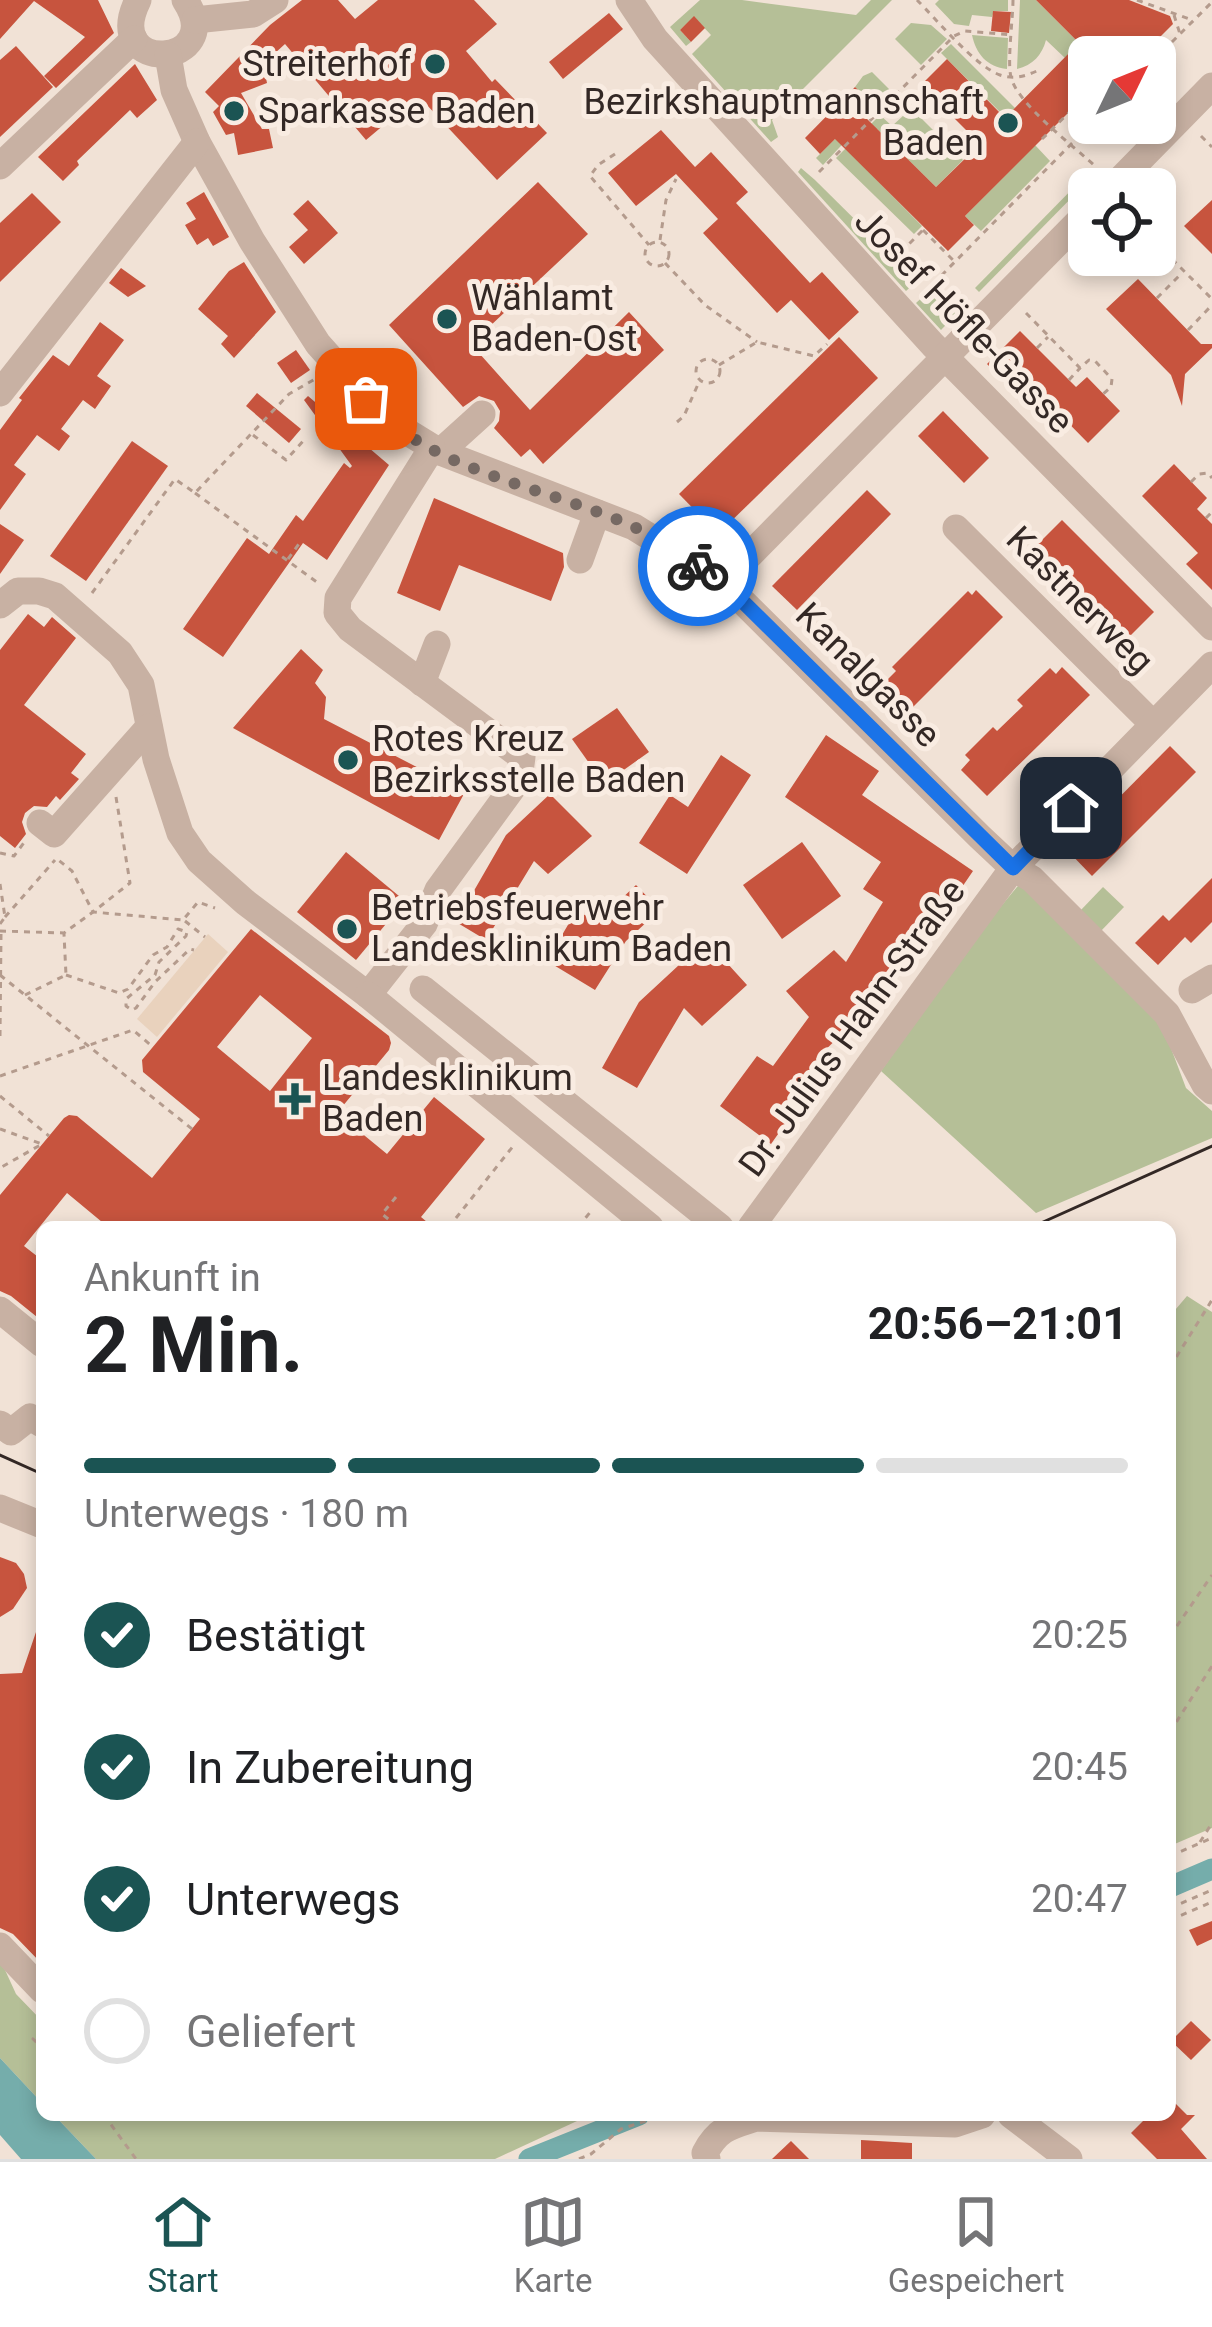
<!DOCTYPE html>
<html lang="de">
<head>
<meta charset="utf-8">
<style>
  :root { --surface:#fff; --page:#f6f6f6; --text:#202124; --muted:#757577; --line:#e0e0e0; --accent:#1b5453 }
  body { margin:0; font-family:Roboto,sans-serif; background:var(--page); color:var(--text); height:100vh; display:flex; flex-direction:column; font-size:45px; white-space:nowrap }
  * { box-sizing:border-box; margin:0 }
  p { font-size:39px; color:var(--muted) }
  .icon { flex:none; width:66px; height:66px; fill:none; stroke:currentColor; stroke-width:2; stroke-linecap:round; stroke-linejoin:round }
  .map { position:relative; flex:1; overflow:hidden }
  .sheet { position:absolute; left:36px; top:1221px; width:1140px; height:900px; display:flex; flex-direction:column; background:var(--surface); border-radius:18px; box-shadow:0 6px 18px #0003 }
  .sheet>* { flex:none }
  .needle { width:78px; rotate:47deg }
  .fabs { position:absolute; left:1068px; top:36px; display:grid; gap:24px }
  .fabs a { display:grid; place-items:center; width:108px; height:108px; border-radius:18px; background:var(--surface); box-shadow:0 6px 18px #0003; font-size:60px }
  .pin { position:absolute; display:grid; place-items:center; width:102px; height:102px; color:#fff; margin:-51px; border-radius:24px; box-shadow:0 6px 18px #0006 }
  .courier { position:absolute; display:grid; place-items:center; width:120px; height:120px; margin:-60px; border:9px solid #1a73e8; border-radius:50%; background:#fff; color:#222; box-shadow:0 3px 15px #0007 }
  .overview em { font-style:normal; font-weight:700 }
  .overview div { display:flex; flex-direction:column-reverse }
  .overview { display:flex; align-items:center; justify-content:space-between; height:204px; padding:0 48px }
  h1 { font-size:78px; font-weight:700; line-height:90px }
  .bar { display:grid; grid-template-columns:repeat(4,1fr); gap:18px 12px; align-content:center; height:144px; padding:0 48px }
  .bar i { height:15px; border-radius:9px; background:var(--line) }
  .bar .selected { background:var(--accent) }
  .bar p { grid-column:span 4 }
  ol { padding:0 48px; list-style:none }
  li { display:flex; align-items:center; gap:36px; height:132px }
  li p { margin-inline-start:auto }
  li .icon { padding:12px; border-radius:50%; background:var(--accent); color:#fff; stroke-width:4 }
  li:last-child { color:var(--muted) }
  li i { width:66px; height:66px; border:6px solid var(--line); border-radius:50% }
  .menu { display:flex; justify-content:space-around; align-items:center; height:168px; border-top:3px solid var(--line); background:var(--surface); font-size:33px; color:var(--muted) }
  .menu a { display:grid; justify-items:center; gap:6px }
  .menu .selected { color:var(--accent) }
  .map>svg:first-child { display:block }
  .green { fill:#b5bf97 }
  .plaza { fill:#e9d2bd }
  .water { fill:#75adab }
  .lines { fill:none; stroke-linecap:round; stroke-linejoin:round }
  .canal { stroke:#75adab; stroke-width:21 }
  .building { fill:#c7543e; fill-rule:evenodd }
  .path { stroke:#b49b8d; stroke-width:3; stroke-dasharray:6 6; stroke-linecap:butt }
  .minor { stroke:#c8b1a3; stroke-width:27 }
  .tram { stroke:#332825; stroke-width:3 }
  .done { stroke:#766963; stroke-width:12; stroke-dasharray:0 21.6 }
  .route { stroke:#1a73e8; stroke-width:15 }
  .poi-dot { fill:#1b5453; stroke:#f9ece2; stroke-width:4.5 }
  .labels { text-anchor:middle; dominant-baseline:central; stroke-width:10; stroke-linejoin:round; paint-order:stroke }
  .poi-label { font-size:36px; fill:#332825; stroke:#f9ece2; text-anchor:start }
  .street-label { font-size:36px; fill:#332825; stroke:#f9ece2 }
</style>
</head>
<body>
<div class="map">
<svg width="1212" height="2159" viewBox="0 0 1212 2159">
  <rect width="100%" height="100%" fill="#f1e2d6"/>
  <!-- green -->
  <g class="green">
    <path d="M700 0H742L856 15 871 0H892L772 120 778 137 771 142 692 54 711 35 694 17 680 30 691 42 686 46 670 27Z"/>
    <path d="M939 0H1008V11H994L992 17 972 15 969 26 954 24 935 4Z"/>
    <path d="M1020 0H1036L1079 43 1065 58 1046 40C1042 55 1033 65 1017 69Z"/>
    <path d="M911 23 931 25 947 39 921 65 895 39Z"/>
    <path d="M972 35 1008 38 1007 69C987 67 976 54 972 35Z"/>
    <path d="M951 44 1015 108 1005 117 941 53Z"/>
    <path d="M872 72 889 89 886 98 823 165 816 158 871 103 855 87 863 76Z"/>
    <path d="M915 112 963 160 936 187 877 129 861 134 880 115 892 126 904 115Z"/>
    <path d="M855 139 852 155 922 226 914 234 836 158Z"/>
    <path d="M1035 145 1050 161 981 231 965 216Z"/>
    <path d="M801 168 815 180 917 281 906 291 798 172Z"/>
    <path d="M1085 176 1089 180 979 292 975 288Z"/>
    <path d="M928 292 950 313 965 298 969 301 941 330 916 303Z"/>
    <path d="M1022 881 1160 1019 1186 1088 1212 1111V1138L1036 1213 881 1071 978 934Z"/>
    <path d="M1103 887 1124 907 1100 932 1080 911Z"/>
    <path d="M1187 1296 1212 1312V1828L1170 1846V1316Z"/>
    <path d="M0 1959 16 1994 42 2021V2103L0 2058Z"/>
    <path d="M54 2115H590L495 2159H96Z"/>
  </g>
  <!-- plaza -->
  <path class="plaza" d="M208 934 228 952 157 1037 137 1019Z"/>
  <!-- water -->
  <path class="water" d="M0 2058 42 2103V2115H54L96 2159H21L0 2135Z"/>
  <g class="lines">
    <!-- canal -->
    <g class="canal">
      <path d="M1170 1887 1212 1869"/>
      <path d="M529 2159 639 2115"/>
    </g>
  </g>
  <!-- building -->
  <g class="building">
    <path d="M0 0H98L114 33 56 88 44 76 85 37 34 1 0 39Z"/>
    <path d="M302 0H338L355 19 378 0H474L497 24 466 51 492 82 495 79 547 133 497 180 425 103 410 116 404 108 366 140 285 44 263 64 267 83 241 93 262 129H269L273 148 238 155 234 133 226 135 213 112 219 106 205 92 270 25Z"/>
    <path d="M1036 0H1129L1170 16 1173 24 1140 57H1089V92L965 216 974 225 948 251 835 139 820 154 805 138 855 87 871 102 861 113 936 187 980 144 921 85 947 59 1005 118 1079 43Z"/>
    <path d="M993 11 1011 12 1009 33 991 31Z"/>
    <path d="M609 13 623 29 563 79 549 62Z"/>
    <path d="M694 16 705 28 691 42 680 30Z"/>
    <path d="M16 46 53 87 0 137V60Z"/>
    <path d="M135 64 157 100 137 118 130 110 77 161 79 165 63 181 38 157Z"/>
    <path d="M661 130 695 167 711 152 748 192 736 203 810 283 822 272 859 312 829 340 791 300 777 313 703 233 718 219 676 174 636 206 608 173Z"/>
    <path d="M538 182 588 234 471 344 530 410 629 312 664 350 543 464 530 449 521 457 494 428 499 421 500 411 494 401 479 396 463 407 389 325Z"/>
    <path d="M204 192 229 237 213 246 208 238 197 245 185 225 196 219 186 203Z"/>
    <path d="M32 193 61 222 0 282V223Z"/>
    <path d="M308 200 338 233 304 264 289 247 308 230 293 214Z"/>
    <path d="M1212 200V254L1184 226Z"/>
    <path d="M244 262 276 312 234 358 221 344 228 336 198 309 229 271Z"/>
    <path d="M121 268 146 286 128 297 109 283Z"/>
    <path d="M1138 279 1201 344H1212V348L1185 374 1182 406 1171 375 1106 309Z"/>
    <path d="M100 322 124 340 97 376 111 386 95 409 83 400 61 429 70 436 59 451 37 435 14 465 26 474 0 510V430L22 400 19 398 53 355 69 366Z"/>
    <path d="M1020 331 1076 387 1087 377 1120 411 1088 443 1032 386 1020 398 987 364Z"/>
    <path d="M839 337 878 378 718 534 679 494Z"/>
    <path d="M296 350 310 370 291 383 277 363Z"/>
    <path d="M257 393 301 429 289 443 246 406Z"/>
    <path d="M308 396 389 465 327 560 303 543 223 657 183 629 247 538 269 554 296 515 303 521 344 463 350 468 352 466 304 400Z"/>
    <path d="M943 411 989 458 964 483 918 436Z"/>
    <path d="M132 441 168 466 86 581 50 556Z"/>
    <path d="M1174 464 1207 498 1197 509 1212 524V590L1186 564 1198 553 1142 496Z"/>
    <path d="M867 490 891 514 797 610 772 586Z"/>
    <path d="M434 498 563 553 564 567 551 601 459 565 440 611 397 593Z"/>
    <path d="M1062 520 1154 612 1126 640 1034 548Z"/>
    <path d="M0 524 24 540 0 574Z"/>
    <path d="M976 590 1003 617 910 710 884 683 896 671 892 667 968 591 972 595Z"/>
    <path d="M28 614 44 627 52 617 76 638 24 705 86 754 71 773 79 779 60 800 56 796 47 807 34 806 25 813 22 822 26 834 15 848 0 836V650Z"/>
    <path d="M301 649 323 670 315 683 326 697 324 719 465 792 439 840 233 728Z"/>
    <path d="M1062 667 1090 695 987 796 961 770 970 760 965 755 993 727 997 731 1023 706 1017 700 1050 668 1056 674Z"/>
    <path d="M617 708 649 752 604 784 572 739Z"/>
    <path d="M826 735 879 771 862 795 973 871 930 934 921 928 881 996 816 1059 825 1068 771 1144 720 1106 757 1056 773 1066 809 1017 786 991 834 950 846 962 883 902 863 889 881 862 785 797Z"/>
    <path d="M1170 746 1196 772 1092 876 1067 850Z"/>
    <path d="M721 755 751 775 687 874 639 843 670 795 688 807Z"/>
    <path d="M550 794 592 836 548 874 534 861 486 940 456 922 506 835Z"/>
    <path d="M802 842 841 896 782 939 743 885Z"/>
    <path d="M346 852 405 901 356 960 297 912Z"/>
    <path d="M1212 878V922L1191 943 1185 937 1158 965 1135 943 1163 915 1169 921Z"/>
    <path d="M636 885 660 910 626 941 595 990 547 961 576 911 598 921Z"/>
    <path d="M251 929 389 1036 391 1043 389 1050 337 1113 387 1154 434 1097 485 1139 421 1217 433 1227H108L67 1193 24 1246 42 1260V1321L11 1296 0 1291V1195L64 1118 69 1115 77 1116 152 1178 200 1119 143 1072 142 1060ZM260 995 312 1038 270 1091 217 1047Z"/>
    <path d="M706 940 747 985 702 1026 684 1008 637 1088 602 1068 639 1002Z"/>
    <path d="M0 1557 16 1563 24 1574 27 1588 13 1609 0 1617Z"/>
    <path d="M36 1632 42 1662V1964L13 1934 0 1928V1674L22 1673Z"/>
    <path d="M1212 1921V1939L1197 1946 1189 1930Z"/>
    <path d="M1191 2021 1211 2040 1191 2060 1171 2041Z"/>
    <path d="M1170 2098 1187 2115H1195L1181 2129 1207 2159H1157L1131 2133 1149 2115H1170Z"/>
    <path d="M861 2140 912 2143V2159H861Z"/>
    <path d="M791 2141 809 2159H772Z"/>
  </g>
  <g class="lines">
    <!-- path -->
    <g class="path">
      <path d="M917 0C937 20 975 66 1000 75 1014 80 1026 76 1039 70"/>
      <path d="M1013 0C1013 18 1007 62 1011 77 1017 104 1075 147 1096 167"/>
      <path d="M1137 0 1192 20"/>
      <path d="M1174 15 1180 34"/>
      <path d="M1077 45 1089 57"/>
      <path d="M1155 59 1212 2"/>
      <path d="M1201 136 1212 147"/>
      <path d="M1042 139 1089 93"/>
      <path d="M615 154 598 165 590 176 649 245"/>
      <path d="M819 172 954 36 965 31 1012 35"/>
      <path d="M923 230 955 262"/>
      <path d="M660 240 666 200 676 179"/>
      <path d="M1155 242 1212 299"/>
      <circle cx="657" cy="254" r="12"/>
      <path d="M901 252 925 228"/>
      <path d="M665 263 705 305 757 342"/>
      <path d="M933 284 1092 123"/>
      <path d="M1157 298 1181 274"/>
      <path d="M1026 313 1080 368 1089 360 1095 361 1112 379 1111 387 1103 394"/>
      <path d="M1188 330 1212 305"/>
      <path d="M1037 348 1048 337"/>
      <circle cx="708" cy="371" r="12"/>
      <path d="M719 365 757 342 814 356 827 344"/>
      <path d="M1069 380 1080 368"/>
      <path d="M677 422 684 416 699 382"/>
      <path d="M253 435 286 460 304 440"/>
      <path d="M1191 482 1199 474 1208 473 1212 478"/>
      <path d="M195 493 318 583"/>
      <path d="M1206 518 1212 512"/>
      <path d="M288 559 301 541"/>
      <path d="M92 593 175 479 195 493 289 394 315 379"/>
      <path d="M116 797 130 883 93 912 183 920 198 902 215 908"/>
      <path d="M0 853 14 856 26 840"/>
      <path d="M0 884 5 917 0 924"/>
      <path d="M5 917 55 860"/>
      <path d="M185 921 205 937"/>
      <path d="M0 931 64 933 93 912 72 871 57 859"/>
      <path d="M426 963 444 941 440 938"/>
      <path d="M0 975 192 1129"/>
      <path d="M66 975 119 993 128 989 153 955 167 947 178 929 187 932 186 936 159 962 155 975 126 999V1006L132 1010 136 1008 155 982 190 949 194 950"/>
      <path d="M25 995 66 975 64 934"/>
      <path d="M0 1036 1 934"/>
      <path d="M0 1076 133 1030 153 1047"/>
      <path d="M0 1096 49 1136"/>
      <path d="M0 1129 42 1144 0 1168"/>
      <path d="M396 1197 382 1214 398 1227"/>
      <path d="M456 1227 452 1223 514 1145"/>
      <path d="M578 1227 592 1210"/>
      <path d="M1170 1367 1212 1300"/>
      <path d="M1170 1636 1212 1575"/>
      <path d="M1170 1732 1212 1666"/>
      <path d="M1200 1842 1212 1823"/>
      <path d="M1170 1856 1212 1838"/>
      <path d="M1170 1908 1212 1890"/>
      <path d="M1170 1920 1212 1902"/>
      <path d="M42 2029 33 2039 42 2047"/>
      <path d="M104 2115 136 2159"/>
      <path d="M579 2159 591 2154 621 2129 664 2115"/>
    </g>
    <!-- minor -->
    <g class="minor">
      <path d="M138 0C100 77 229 67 185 0"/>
      <path d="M629 0 655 39 933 345 1212 627"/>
      <path d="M195 20 253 14 275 0"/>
      <path d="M168 55 174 90 197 142 252 241 318 344 383 417 440 452 634 527 723 582 980 837 1013 868 1032 879 1167 1014 1205 1085 1212 1091"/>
      <path d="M0 166 134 39"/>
      <path d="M1111 189 1212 86"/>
      <path d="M0 393 197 142"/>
      <path d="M440 452 482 414"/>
      <path d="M956 528 1153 724"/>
      <path d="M580 560 597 513"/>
      <path d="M723 582 1089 211"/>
      <path d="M0 605 18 591H39L55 596 120 653 141 685 156 759 180 833 199 861 245 902 368 995 424 924 438 890 519 779 522 757 350 629 337 613 338 598 432 448"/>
      <path d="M422 683 437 644"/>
      <path d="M40 823 54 834 149 727"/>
      <path d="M423 989 720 1227"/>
      <path d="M1192 990 1212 978"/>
      <path d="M368 995 650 1227"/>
      <path d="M751 1227 1013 868 1212 665"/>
      <path d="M0 1310 42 1344"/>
      <path d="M0 1424 11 1432 30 1417 42 1424"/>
      <path d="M0 1508 42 1525"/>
      <path d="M0 1946 42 1990"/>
      <path d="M1011 2115 1069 2159"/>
      <path d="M707 2159 705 2153C718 2128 731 2126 756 2118L955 2124 982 2115"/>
    </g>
    <!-- tram -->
    <g class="tram">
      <path d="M1032 1227 1212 1146"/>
      <path d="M0 1455 42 1474"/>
    </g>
  </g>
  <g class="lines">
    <!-- done -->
    <path class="done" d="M366 399C434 474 546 486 634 527 656 538 678 552 698 566"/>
    <!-- route -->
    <path class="route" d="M698 566 723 582 1013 868 1071 808"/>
  </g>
  <!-- markers -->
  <g class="poi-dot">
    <circle cx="435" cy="64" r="12"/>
    <circle cx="234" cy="111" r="12"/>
    <circle cx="1008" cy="123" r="12"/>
    <circle cx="447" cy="319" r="12"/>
    <circle cx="348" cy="760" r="12"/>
    <circle cx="347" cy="929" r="12"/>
    <path d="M289 1081h12v12h12v12h-12v12h-12v-12h-12v-12h12z"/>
  </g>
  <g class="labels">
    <!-- poi labels -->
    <g class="poi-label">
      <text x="411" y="64" text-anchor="end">Streiterhof</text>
      <text x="984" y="102" text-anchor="end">Bezirkshauptmannschaft<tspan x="984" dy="41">Baden</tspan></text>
      <text x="258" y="111">Sparkasse Baden</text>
      <text x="471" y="298">Wählamt<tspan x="471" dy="41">Baden-Ost</tspan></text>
      <text x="372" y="739">Rotes Kreuz<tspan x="372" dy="41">Bezirksstelle Baden</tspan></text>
      <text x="371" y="908">Betriebsfeuerwehr<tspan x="371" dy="41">Landesklinikum Baden</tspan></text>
      <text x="322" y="1078">Landesklinikum<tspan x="322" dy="41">Baden</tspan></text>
    </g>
    <!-- street labels -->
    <g class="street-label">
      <text transform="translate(964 321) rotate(46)">Josef Höfle-Gasse</text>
      <text transform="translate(1080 600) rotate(45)">Kastnerweg</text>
      <text transform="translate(868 675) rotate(45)">Kanalgasse</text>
      <text transform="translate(852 1028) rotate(-54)">Dr. Julius Hahn-Straße</text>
    </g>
  </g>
</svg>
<div class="fabs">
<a><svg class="needle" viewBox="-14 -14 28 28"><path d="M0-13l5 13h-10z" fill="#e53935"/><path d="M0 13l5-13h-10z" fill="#757577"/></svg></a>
<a><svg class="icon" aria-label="locate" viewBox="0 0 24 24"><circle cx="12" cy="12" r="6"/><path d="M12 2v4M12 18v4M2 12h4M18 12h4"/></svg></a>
</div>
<div class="pin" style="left:366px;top:399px;background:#ea580c"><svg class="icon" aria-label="bag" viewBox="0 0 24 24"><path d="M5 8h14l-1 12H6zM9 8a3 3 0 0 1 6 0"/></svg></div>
<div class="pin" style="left:1071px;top:808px;background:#1f2937"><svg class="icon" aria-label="home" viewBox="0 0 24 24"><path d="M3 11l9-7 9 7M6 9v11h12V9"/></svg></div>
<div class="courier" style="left:698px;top:566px"><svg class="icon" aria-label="bike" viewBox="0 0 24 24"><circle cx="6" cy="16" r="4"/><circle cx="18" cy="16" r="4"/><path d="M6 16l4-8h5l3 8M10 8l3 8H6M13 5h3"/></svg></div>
<section class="sheet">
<div class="overview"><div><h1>2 Min.</h1><p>Ankunft in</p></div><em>20:56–21:01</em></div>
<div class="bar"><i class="selected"></i><i class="selected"></i><i class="selected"></i><i></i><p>Unterwegs · 180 m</p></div>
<ol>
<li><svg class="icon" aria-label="check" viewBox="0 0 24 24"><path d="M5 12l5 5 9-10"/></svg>Bestätigt<p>20:25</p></li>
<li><svg class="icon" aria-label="check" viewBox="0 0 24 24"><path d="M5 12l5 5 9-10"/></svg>In Zubereitung<p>20:45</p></li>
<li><svg class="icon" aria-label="check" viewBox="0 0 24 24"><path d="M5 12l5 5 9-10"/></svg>Unterwegs<p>20:47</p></li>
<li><i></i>Geliefert</li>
</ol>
</section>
</div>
<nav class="menu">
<a class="selected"><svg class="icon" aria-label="home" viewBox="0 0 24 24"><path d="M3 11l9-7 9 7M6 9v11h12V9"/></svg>Start</a>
<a><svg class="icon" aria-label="map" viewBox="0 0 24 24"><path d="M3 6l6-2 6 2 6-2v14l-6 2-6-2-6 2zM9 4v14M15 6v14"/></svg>Karte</a>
<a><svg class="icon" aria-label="saved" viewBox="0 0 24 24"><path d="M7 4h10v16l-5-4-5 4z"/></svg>Gespeichert</a>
</nav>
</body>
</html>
